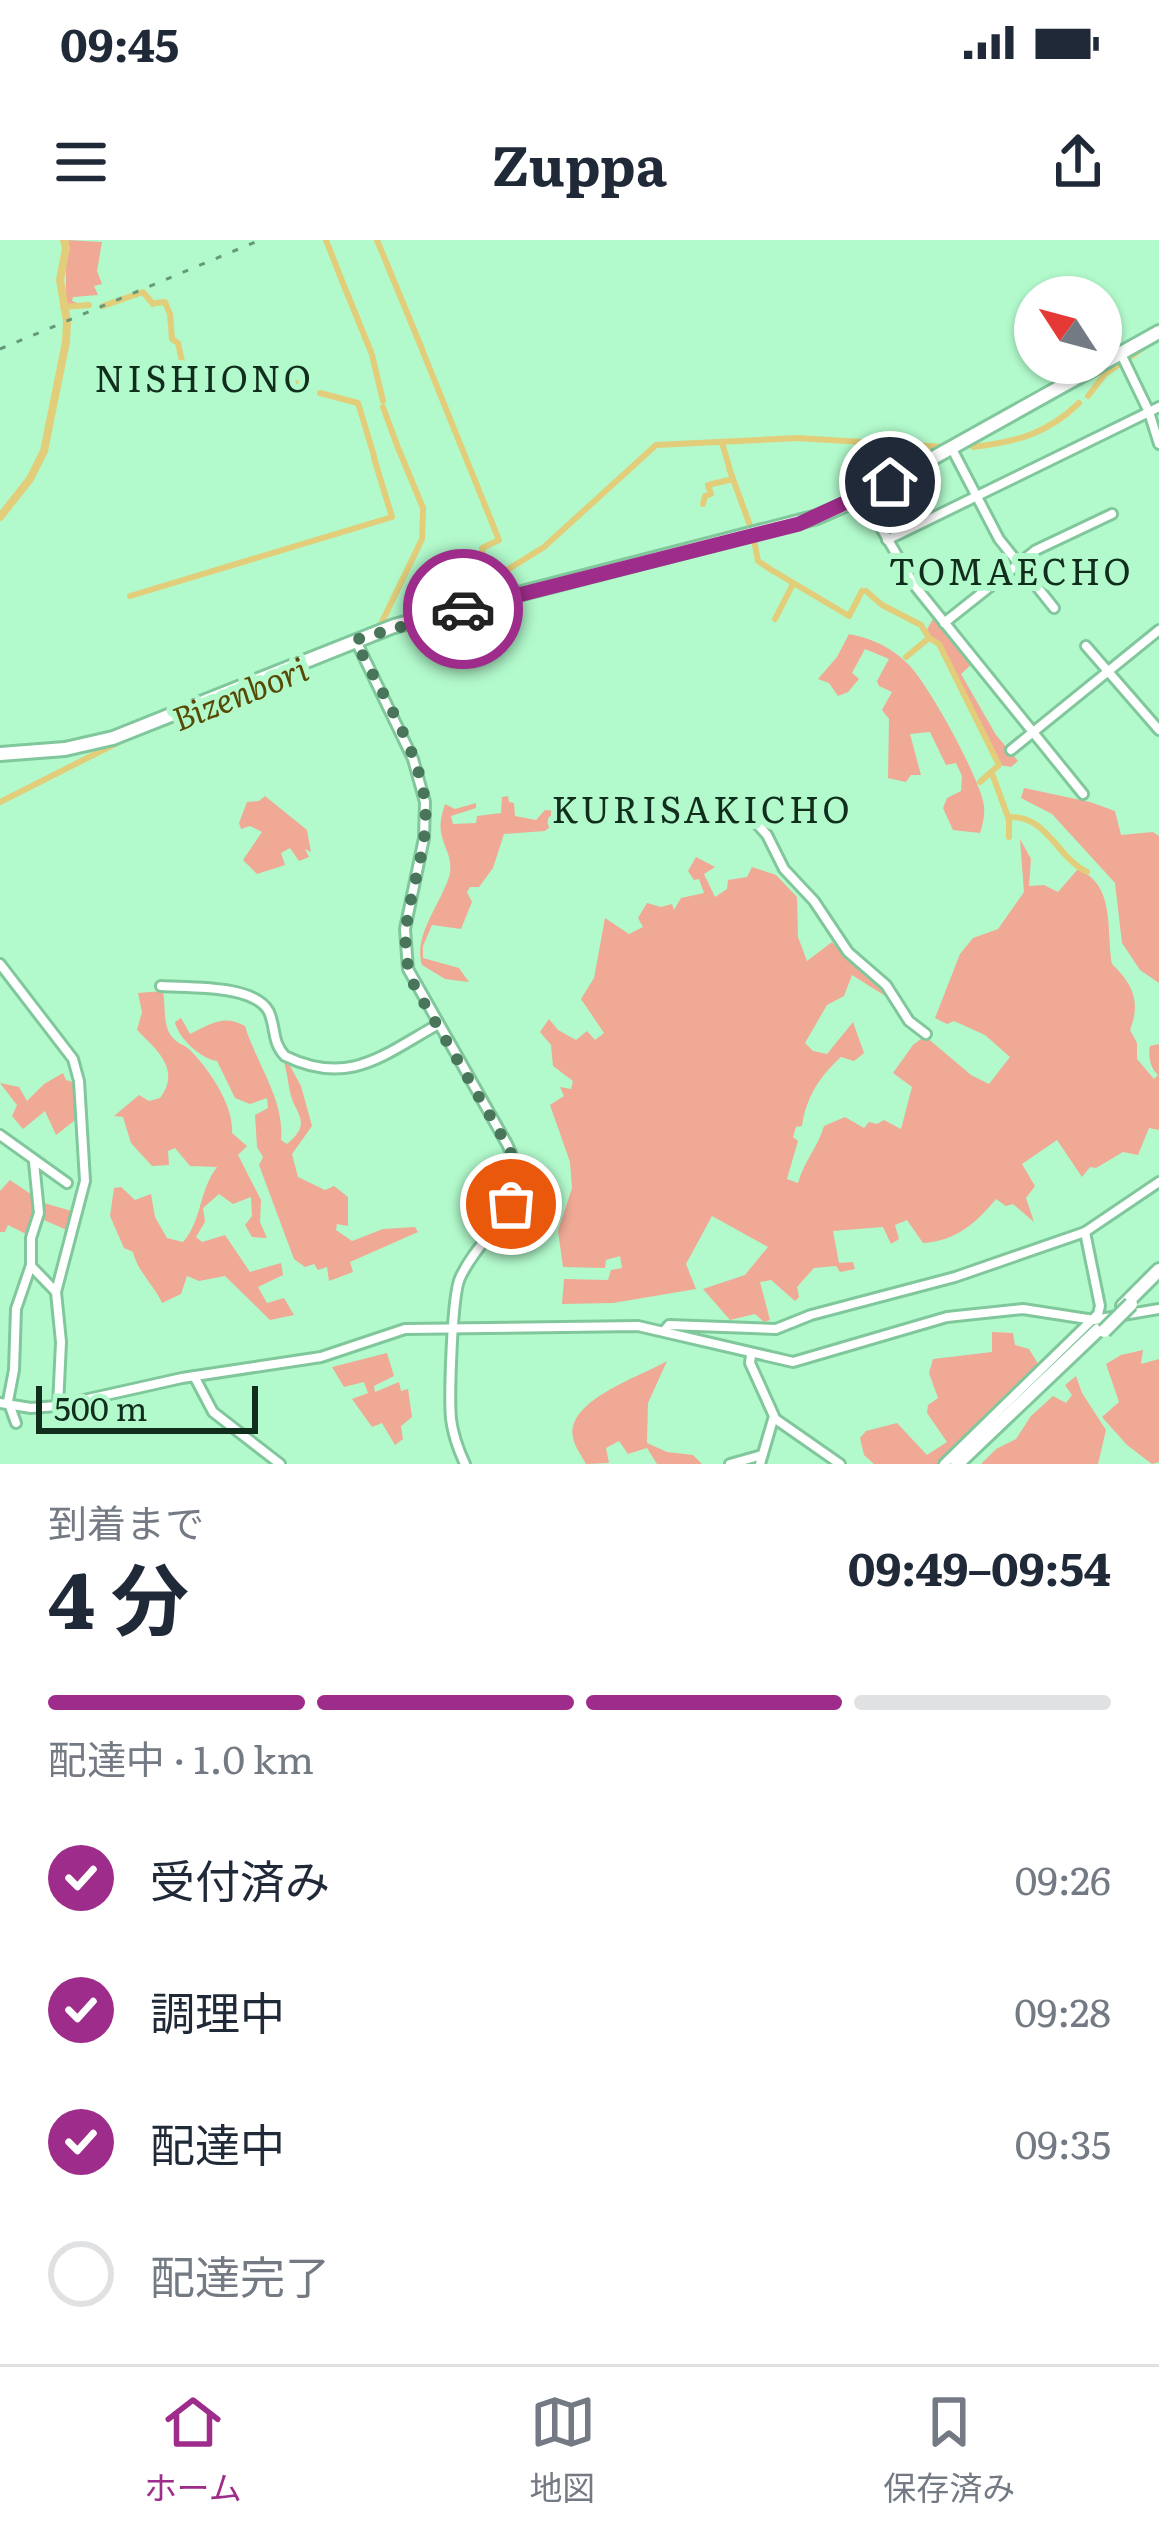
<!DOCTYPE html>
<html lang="ja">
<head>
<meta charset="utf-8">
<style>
  :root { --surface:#fff; --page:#f2f2f3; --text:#1f2937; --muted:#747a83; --line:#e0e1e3; --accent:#9e2c8a }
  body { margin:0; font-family:Literata,"Noto Sans JP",serif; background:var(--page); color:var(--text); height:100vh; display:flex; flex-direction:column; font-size:45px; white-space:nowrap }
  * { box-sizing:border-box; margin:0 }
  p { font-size:39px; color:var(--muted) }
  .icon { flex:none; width:66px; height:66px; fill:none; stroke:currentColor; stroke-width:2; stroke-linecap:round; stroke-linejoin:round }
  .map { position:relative; height:1224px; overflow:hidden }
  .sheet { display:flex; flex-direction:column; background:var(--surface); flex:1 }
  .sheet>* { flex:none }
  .needle { width:78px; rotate:306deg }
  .tools { position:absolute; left:1014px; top:36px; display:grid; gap:24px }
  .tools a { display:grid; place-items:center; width:108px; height:108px; border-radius:50%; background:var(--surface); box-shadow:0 3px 9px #0004; font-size:60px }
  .scale { position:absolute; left:36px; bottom:30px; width:222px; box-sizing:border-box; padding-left:12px; border:6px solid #112e1d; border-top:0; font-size:33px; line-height:42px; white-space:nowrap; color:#112e1d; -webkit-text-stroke:9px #b2facc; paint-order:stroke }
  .pin { position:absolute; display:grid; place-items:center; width:102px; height:102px; color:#fff; margin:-51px; border:6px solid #fff; border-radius:50%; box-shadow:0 3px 12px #0007 }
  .courier { position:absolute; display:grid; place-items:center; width:120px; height:120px; margin:-60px; border:9px solid #9e2c8a; border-radius:50%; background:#fff; color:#222; box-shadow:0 3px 15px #0007 }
  .summary em { font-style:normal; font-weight:700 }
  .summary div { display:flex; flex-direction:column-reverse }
  .summary { display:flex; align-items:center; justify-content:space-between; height:204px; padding:0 48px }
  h1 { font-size:78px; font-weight:700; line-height:90px }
  .bar { display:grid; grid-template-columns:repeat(4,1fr); gap:18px 12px; align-content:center; height:144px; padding:0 48px }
  .bar i { height:15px; border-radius:9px; background:var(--line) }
  .bar .current { background:var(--accent) }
  .bar p { grid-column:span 4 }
  ol { padding:0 48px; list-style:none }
  li { display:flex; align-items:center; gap:36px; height:132px }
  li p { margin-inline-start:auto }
  li .icon { padding:12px; border-radius:50%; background:var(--accent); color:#fff; stroke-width:4 }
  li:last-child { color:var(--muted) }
  li i { width:66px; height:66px; border:6px solid var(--line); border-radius:50% }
  .status { display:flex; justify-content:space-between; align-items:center; height:84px; padding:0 60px; background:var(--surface); direction:ltr }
  .status svg { height:33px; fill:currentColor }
  header { display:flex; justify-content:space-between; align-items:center; height:156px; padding:0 48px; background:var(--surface); font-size:54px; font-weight:700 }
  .tabs { display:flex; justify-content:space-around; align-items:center; height:168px; border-top:3px solid var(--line); background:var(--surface); font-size:33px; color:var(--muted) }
  .tabs a { display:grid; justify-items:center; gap:6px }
  .tabs .current { color:var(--accent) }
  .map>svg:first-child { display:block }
  .green { fill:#efa995 }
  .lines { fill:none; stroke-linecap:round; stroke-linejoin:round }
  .canal { stroke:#e2ce7a; stroke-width:6 }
  .river { stroke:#e2ce7a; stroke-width:8 }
  .tertiary-casing { stroke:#81c79c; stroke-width:14 }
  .secondary-casing { stroke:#81c79c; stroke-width:14 }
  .trunk-casing { stroke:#81c79c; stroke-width:18 }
  .motorway-casing { stroke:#81c79c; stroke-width:18 }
  .tertiary { stroke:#fff; stroke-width:8 }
  .secondary { stroke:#fff; stroke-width:8 }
  .trunk { stroke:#fff; stroke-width:12 }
  .motorway { stroke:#fff; stroke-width:12 }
  .rail { stroke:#659979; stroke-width:3; stroke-dasharray:6 12; stroke-linecap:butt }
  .motorway-bridge-casing { stroke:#81c79c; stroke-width:18; stroke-linecap:butt }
  .motorway-bridge { stroke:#fff; stroke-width:12 }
  .done { stroke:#49755a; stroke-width:12; stroke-dasharray:0 21.6 }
  .route { stroke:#9e2c8a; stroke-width:15 }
  .labels { text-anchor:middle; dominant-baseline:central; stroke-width:12; stroke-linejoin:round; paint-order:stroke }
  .water-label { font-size:33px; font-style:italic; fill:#584a06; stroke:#b2facc }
  .quarter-label { font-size:36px; letter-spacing:3px; fill:#112e1d; stroke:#b2facc }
</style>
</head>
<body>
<div class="status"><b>09:45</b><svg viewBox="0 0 49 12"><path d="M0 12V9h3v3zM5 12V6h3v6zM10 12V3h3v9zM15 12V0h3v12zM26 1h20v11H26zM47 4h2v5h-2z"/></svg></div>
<header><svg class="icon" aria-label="menu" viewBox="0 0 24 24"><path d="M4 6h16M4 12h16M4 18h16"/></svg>Zuppa<svg class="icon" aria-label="share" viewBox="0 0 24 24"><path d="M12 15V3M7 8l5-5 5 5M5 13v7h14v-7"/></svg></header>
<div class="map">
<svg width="1159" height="1224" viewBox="0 0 1159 1224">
  <rect width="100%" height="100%" fill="#b2facc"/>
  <!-- green -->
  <g class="green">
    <path d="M66 0 102 2 97 31 102 44 94 46 98 55 73 57 72 61 80 64 66 65Z"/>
    <path d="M934 377 973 423 961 434 996 495 1018 521 1011 527 1000 525 956 443 947 415 925 393Z"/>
    <path d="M849 394C873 399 889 406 907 423 927 441 981 540 984 566 985 575 983 584 980 593L953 590 943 568 947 558 961 551 962 536 956 523 946 525 930 492 910 494 921 535H911L906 542 888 538 889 479 882 470 892 452 879 446 877 441 889 419 865 409 852 433 859 439 848 452 838 456 829 443 818 439 837 417Z"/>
    <path d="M1024 548 1090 562 1115 571 1121 595 1153 592 1159 596V743L1140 730 1122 703 1115 643 1052 574 1021 558Z"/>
    <path d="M265 556 307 590 311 612 305 609 309 617 299 621 290 608 281 613 285 625 257 634 243 620 262 592 250 586 241 589 239 583 247 562 259 561Z"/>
    <path d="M508 556 509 562 514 563 515 576 536 580 545 570 558 571 574 586 564 588 553 584 545 591 504 594 493 628 479 647H470L467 652 472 662 461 689 432 685 423 706V718L459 728 469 742 445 739 422 725C413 696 440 665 449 637 454 617 444 610 441 592 439 583 443 571 445 564L455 569 476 563V568L451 576 453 584 476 583 477 576 501 573 502 557Z"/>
    <path d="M1020 599 1031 619 1029 646 1044 645 1058 652 1078 629C1116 646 1106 689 1112 724 1133 744 1141 762 1130 790L1137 803V819L1154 839 1158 835C1150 828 1148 816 1150 806L1159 804V890L1149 888 1138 915 1123 912 1096 928 1090 927 1082 937 1057 900 1022 924 1035 946 1026 958 1034 982 1013 964 1006 966 996 959C976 983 956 1001 923 1003L907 980 895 985 899 999 891 1004 883 987 833 991 839 1023 853 1022 855 1029 840 1032 836 1026 814 1028 797 1047 799 1057 795 1061 771 1040 760 1042 770 1080 764 1082 755 1074 730 1080 703 1049 745 1035 768 1007 712 976 686 1024 696 1049 613 1063 562 1064 564 1039 608 1040 611 1030 622 1028 620 1016 606 1020 605 1028 563 1027 558 991 572 948 570 922 550 865 564 856 560 847 571 849 573 841 553 826 551 805 540 792 549 779 558 790 576 800 587 791 595 800 604 793 581 759 594 738 605 678 629 694 643 687 638 678 647 663 661 667 672 664 674 670 681 658 704 653 699 639 694 640 688 631 696 617 715 627 704 634 715 657 727 649 728 640 747 637 752 627 776 635 797 657 798 697 807 721 832 702 850 722 887 752V757L852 735 844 756 827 765 805 803 813 811 827 814 853 782 864 813 854 821 841 817C820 836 806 857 802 886L796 887 793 897 798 901 787 939 798 943C804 921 818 907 824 886L845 877 864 888 869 882 877 884 884 880 901 889 912 847 893 833 913 805 925 796 971 835 989 844 1010 817 985 795 954 781 947 784 935 778 960 714 973 698 998 689 1024 652Z"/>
    <path d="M163 751C166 767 162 786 173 798 177 803 184 805 189 809 209 829 234 865 232 893L247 906 238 915 261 960 260 982 267 998 252 997 245 985 252 976 251 957 233 964 219 954 203 968 205 982 196 997 202 1002 225 995 250 1032 281 1023 283 1035 258 1047 267 1063 284 1058 294 1075 270 1080 225 1036 199 1041 187 1036 181 1054 162 1063C154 1045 137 1031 133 1012L124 1008 110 976 114 948 121 947 135 960 151 954 155 977 167 998 183 1002C202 981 199 950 217 927L190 926 175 908 168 911 169 925 152 926 131 903 123 877 114 876 139 855 149 861 160 858C181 830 158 811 137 790L142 772 138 753Z"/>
    <path d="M181 778 190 794C211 784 223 774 245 786 256 823 285 860 281 900L287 904C314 882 294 873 290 852 288 842 287 833 284 822H288L301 846 312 886 292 914 298 937 325 950 334 946 348 957V986L337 984 336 990 352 1001 383 989 415 987 418 992 350 1022 353 1032 329 1041 327 1027 318 1030 314 1024 305 1027 294 1019 259 925 263 917 257 907 255 875 268 868 267 858 250 864 235 858 217 821C201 819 178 798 175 782Z"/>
    <path d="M63 833 66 840 76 843 79 877 56 895 45 871 23 889 12 876 17 865 0 843 19 847 27 861 44 844Z"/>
    <path d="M10 940 44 963 75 972 69 991 37 977 30 996 8 985 5 992H0V951Z"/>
    <path d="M992 1092 1013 1093 1015 1105 1029 1109 1040 1127 940 1224H874L864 1215 860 1198 866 1191 897 1183 927 1215 947 1202 927 1173 928 1165 938 1158 929 1133 933 1119 992 1112Z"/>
    <path d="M1143 1110 1141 1124 1159 1119V1222L1152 1224 1127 1205 1102 1177 1119 1162 1106 1124 1121 1115Z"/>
    <path d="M387 1113 394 1136 374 1146 375 1152 399 1142 401 1151 408 1149 412 1177 401 1186 403 1199 395 1205 382 1183 372 1187 352 1159 368 1153 364 1142 344 1147 332 1127Z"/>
    <path d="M667 1121 648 1163 647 1203 667 1212 693 1215 702 1224H657L647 1208 628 1214 619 1201 606 1208 609 1223 586 1224C582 1216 574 1206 573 1197 566 1160 642 1136 667 1121Z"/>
    <path d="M1076 1136 1082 1153 1106 1190 1098 1224H981L996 1209 1016 1199 1031 1176 1053 1156 1066 1163 1072 1155 1065 1145Z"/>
  </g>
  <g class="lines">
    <!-- canal -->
    <g class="canal">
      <path d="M326 0 346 51"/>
      <path d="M377 0 422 109"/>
      <path d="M347 53 371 112"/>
      <path d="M156 63 165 62 169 72"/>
      <path d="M103 66 143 52 153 64"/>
      <path d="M63 67 89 65"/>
      <path d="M170 74 172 99 178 103 183 126"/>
      <path d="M423 112 499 300 482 308 488 339"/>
      <path d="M372 115 383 161"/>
      <path d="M1129 118 1144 107"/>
      <path d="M183 129 239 128"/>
      <path d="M241 129 303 145"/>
      <path d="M320 153 358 163 374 216"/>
      <path d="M1088 156 1105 134 1121 123"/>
      <path d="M383 167 398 208"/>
      <path d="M722 203 729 226"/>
      <path d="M973 207C1016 202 1047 194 1079 163"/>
      <path d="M399 210 423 268"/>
      <path d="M729 228 752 291"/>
      <path d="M703 264 705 256 711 254 708 245 733 239"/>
      <path d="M754 300 758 321 773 331"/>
      <path d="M775 332 849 376 862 351"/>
      <path d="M866 351 882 365 921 385 929 398 939 404 999 525 980 542"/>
      <path d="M130 356 392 277 374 218"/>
      <path d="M449 366 544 307 656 205 797 198 946 207"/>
      <path d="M775 379 793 344"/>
      <path d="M380 386 422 299 423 269"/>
      <path d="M906 417 929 398"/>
      <path d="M140 493 173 481"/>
      <path d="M993 536 1009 580V597"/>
      <path d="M0 562 123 500"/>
      <path d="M1008 577C1048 575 1056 617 1087 632"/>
    </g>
    <!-- river -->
    <path class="river" d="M0 277 30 239 44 211 66 102 67 81 60 40 66 8 64 0"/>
    <defs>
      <g id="tertiary">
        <path d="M1121 114 1149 172 1159 204"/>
        <path d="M952 209 999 299 1054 368"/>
        <path d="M863 257 915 346 1083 554"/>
        <path d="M887 300 1159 167"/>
        <path d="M944 383 1036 310 1112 274"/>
        <path d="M356 401 413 519 425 562 424 598 405 689 408 729 507 904C538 966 482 989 460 1038 452 1055 449 1156 451 1179 453 1195 458 1209 465 1224"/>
        <path d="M1086 406 1159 490"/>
        <path d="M1011 510 1159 390"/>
        <path d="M751 577 767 595 784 629 814 661 848 712 886 745 909 781 926 794"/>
        <path d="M0 724 73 819 79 841 85 941 56 1052 61 1102 58 1166"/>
        <path d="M161 746C188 748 255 744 269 772 276 788 272 803 285 816 349 847 383 815 437 785"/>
        <path d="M0 895 67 943"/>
        <path d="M31 1026 56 1052"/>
        <path d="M664 1091 669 1085 776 1089 811 1075 955 1037 1085 992 1159 942"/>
        <path d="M751 1115 750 1123 774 1176 760 1224"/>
        <path d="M194 1136 213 1172 280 1224"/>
        <path d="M774 1178 840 1224"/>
        <path d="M16 1183 8 1161 14 1130 16 1069 31 1025V998L39 973 34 922"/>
        <path d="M730 1224 762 1215"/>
        <path d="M944 1224 1098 1074 1100 1066 1085 992"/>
      </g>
      <path id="secondary" d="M0 1163 31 1168 57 1166 182 1138 321 1117 405 1089 638 1086 793 1122 947 1077 1023 1069 1094 1080 1159 1069"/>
      <path id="trunk" d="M0 514 65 509 113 498 394 386 817 277 863 257 1159 92"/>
      <g id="motorway">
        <path d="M1123 1066 1159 1030"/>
        <path d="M957 1224 1098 1090"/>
      </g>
    </defs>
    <!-- tertiary casing -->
    <use href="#tertiary" class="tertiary-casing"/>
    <!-- secondary casing -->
    <use href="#secondary" class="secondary-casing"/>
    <!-- trunk casing -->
    <use href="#trunk" class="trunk-casing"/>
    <!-- motorway casing -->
    <use href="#motorway" class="motorway-casing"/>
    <!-- tertiary -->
    <use href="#tertiary" class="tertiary"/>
    <!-- secondary -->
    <use href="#secondary" class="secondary"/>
    <!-- trunk -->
    <use href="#trunk" class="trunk"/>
    <!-- motorway -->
    <use href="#motorway" class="motorway"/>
    <!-- rail -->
    <path class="rail" d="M0 109 260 0"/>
    <defs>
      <path id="motorway-bridge" d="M1104 1091 1131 1064"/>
    </defs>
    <!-- motorway-bridge casing -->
    <use href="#motorway-bridge" class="motorway-bridge-casing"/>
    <!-- motorway-bridge -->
    <use href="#motorway-bridge" class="motorway-bridge"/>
  </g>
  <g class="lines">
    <!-- done -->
    <path class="done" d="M463 369 355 400C378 448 421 512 425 564 431 628 386 687 416 749L510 910 516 937 511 964"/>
    <!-- route -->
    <path class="route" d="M463 369 799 284 890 242"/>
  </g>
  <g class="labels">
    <!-- water labels -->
    <g class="water-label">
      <text transform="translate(239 452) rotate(-22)">Bizenbori</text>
    </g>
    <!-- quarter labels -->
    <g class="quarter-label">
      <text x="204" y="136">NISHIONO</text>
      <text x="1011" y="329">TOMAECHO</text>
      <text x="702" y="567">KURISAKICHO</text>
    </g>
  </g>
</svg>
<div class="tools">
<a><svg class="needle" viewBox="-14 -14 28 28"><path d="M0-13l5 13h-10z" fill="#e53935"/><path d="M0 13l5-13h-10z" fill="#747a83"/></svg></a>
</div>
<div class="scale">500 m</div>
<div class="pin" style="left:511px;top:964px;background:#ea580c"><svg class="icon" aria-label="bag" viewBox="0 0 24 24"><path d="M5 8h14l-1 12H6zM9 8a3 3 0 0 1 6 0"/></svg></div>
<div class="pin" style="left:890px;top:242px;background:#1f2937"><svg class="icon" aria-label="home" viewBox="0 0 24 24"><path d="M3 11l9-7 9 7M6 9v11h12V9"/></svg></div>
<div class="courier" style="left:463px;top:369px"><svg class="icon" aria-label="car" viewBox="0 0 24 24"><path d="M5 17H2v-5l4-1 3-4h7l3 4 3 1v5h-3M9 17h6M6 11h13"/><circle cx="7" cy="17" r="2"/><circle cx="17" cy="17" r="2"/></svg></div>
</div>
<section class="sheet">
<div class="summary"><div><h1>4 分</h1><p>到着まで</p></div><em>09:49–09:54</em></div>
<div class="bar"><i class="current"></i><i class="current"></i><i class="current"></i><i></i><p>配達中 · 1.0 km</p></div>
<ol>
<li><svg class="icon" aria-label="check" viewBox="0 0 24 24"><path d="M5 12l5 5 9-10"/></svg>受付済み<p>09:26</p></li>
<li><svg class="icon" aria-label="check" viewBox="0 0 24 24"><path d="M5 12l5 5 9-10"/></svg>調理中<p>09:28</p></li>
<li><svg class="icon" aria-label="check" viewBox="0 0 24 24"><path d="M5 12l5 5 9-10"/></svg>配達中<p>09:35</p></li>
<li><i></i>配達完了</li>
</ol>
</section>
<nav class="tabs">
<a class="current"><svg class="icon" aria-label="home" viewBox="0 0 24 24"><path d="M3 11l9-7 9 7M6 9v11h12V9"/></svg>ホーム</a>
<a><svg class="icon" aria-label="map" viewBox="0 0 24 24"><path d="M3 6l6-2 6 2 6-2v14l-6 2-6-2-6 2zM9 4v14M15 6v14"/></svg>地図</a>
<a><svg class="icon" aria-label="saved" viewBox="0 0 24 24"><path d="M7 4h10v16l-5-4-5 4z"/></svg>保存済み</a>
</nav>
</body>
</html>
